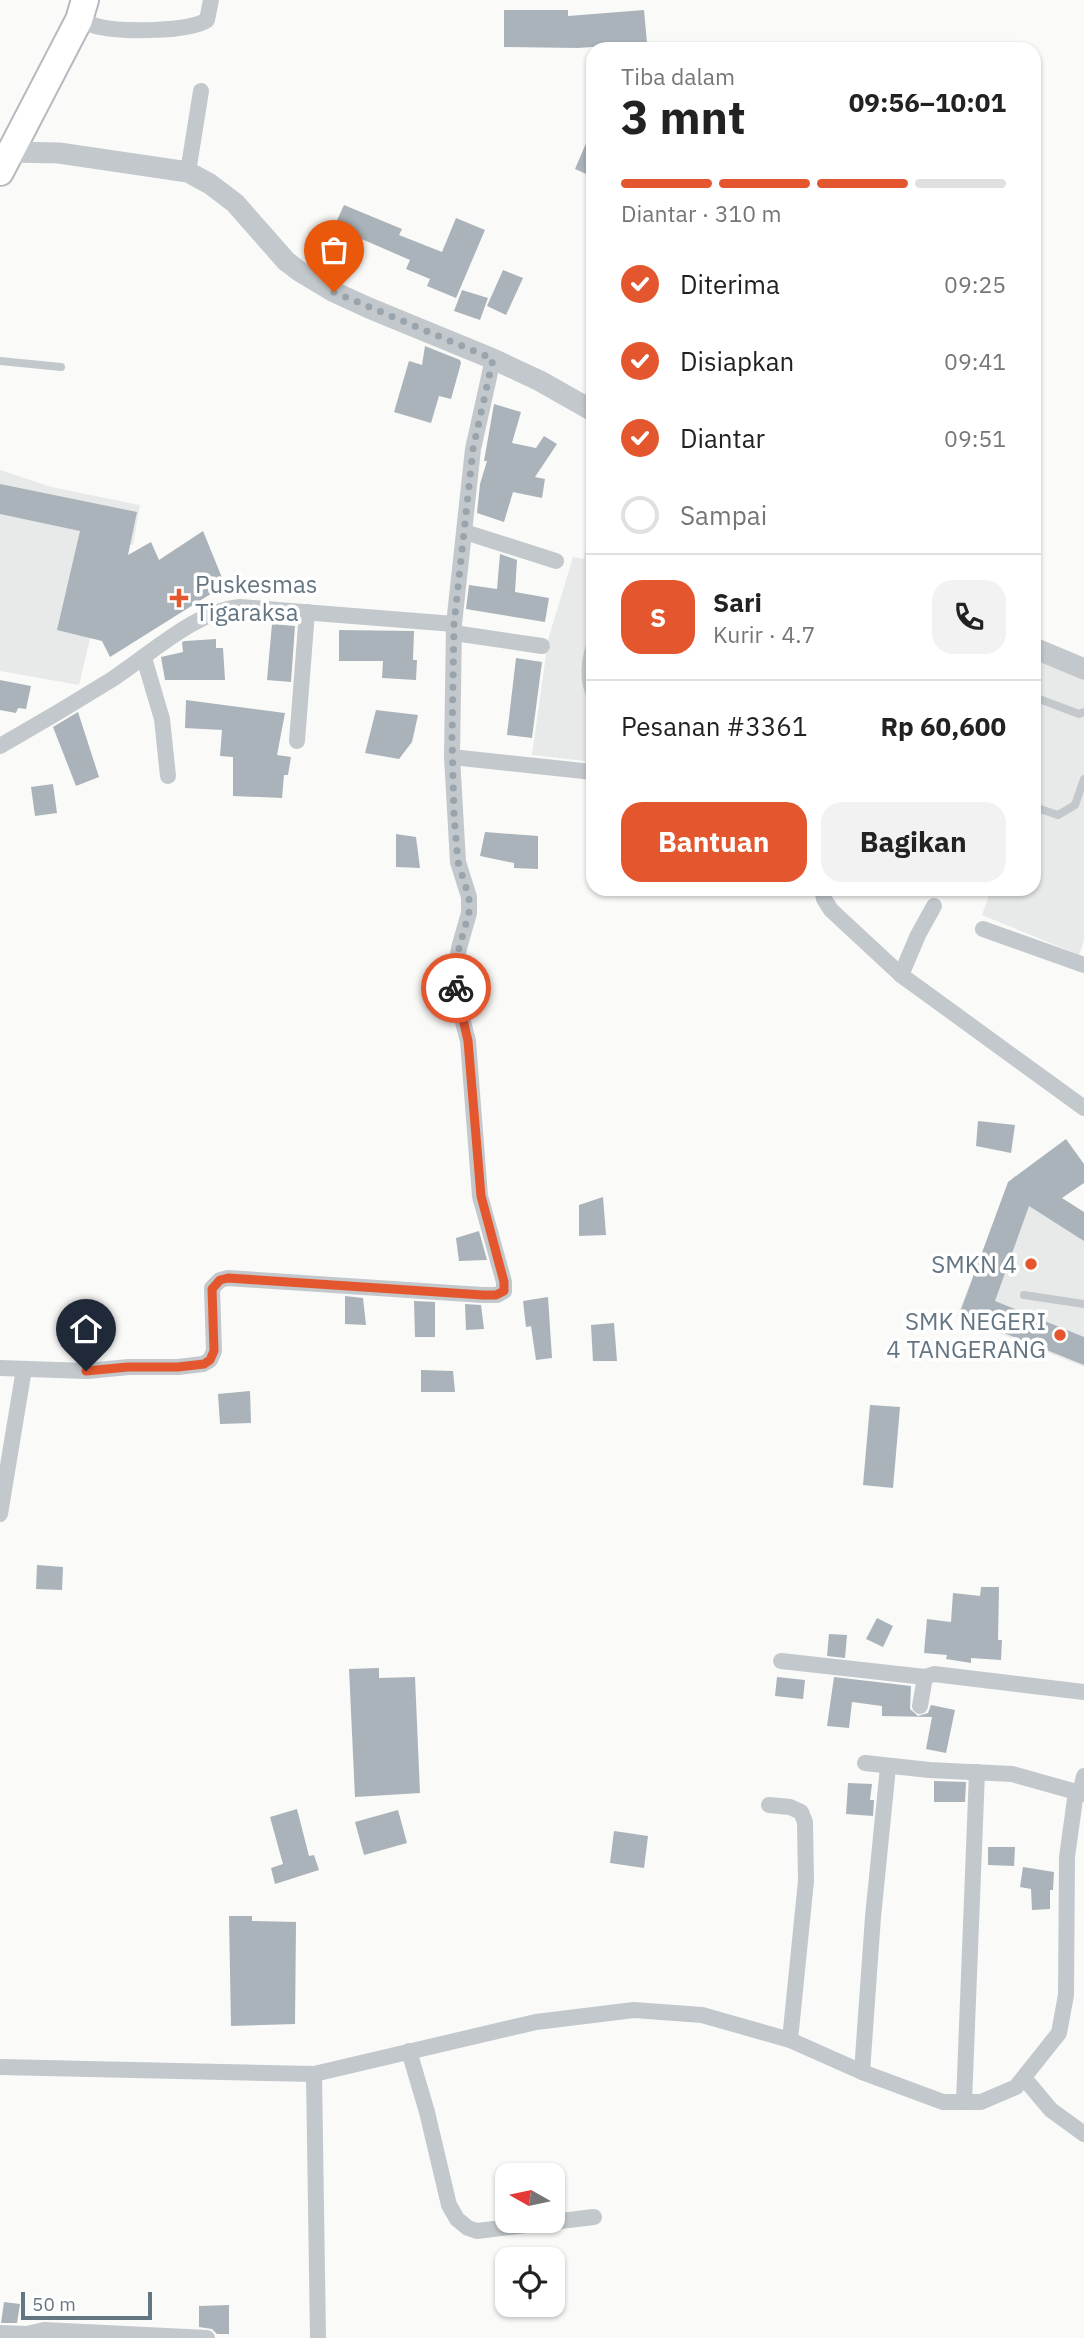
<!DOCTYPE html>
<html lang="id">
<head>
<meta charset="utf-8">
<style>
  :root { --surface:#fff; --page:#f2f2f2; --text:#222; --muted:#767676; --line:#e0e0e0; --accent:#e4572e }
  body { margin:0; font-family:"IBM Plex Sans",sans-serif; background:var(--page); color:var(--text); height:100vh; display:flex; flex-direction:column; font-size:26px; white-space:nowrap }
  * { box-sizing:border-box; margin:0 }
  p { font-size:23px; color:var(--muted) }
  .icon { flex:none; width:38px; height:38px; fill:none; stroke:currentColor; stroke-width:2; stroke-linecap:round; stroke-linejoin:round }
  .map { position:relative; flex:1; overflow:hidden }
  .sheet { position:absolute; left:586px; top:42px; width:455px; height:854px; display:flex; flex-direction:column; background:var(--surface); border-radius:21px; box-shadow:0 2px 5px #0004 }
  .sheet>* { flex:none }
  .needle { width:46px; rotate:279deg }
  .tools { position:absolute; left:495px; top:2163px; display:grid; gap:14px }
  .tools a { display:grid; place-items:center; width:70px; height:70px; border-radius:14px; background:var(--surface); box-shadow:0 2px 5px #0004; font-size:35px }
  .scale { position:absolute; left:21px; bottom:18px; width:131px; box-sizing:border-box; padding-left:7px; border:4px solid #657683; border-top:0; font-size:19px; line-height:24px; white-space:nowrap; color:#657683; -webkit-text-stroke:5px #fff; paint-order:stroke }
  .pin { position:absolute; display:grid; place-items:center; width:60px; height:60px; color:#fff; margin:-72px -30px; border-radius:50% 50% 50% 0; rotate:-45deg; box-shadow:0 0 7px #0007 }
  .pin .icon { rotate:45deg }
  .courier { position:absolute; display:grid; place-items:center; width:70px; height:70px; margin:-35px; border:5px solid #e4572e; border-radius:50%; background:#fff; color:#222; box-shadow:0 2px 9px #0007 }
  .overview em { font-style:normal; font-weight:700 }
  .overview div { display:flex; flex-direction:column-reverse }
  .overview { display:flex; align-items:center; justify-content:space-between; height:119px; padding:0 35px }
  h1 { font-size:46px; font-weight:700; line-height:52px }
  .bar { display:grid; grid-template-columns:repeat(4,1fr); gap:10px 7px; align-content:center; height:84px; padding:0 35px }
  .bar i { height:9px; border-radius:5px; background:var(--line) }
  .bar .on { background:var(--accent) }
  .bar p { grid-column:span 4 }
  .line { display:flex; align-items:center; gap:18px; padding:0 35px; border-top:2px solid var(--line) }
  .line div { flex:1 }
  .round { display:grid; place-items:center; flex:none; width:74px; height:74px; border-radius:21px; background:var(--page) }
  ol { padding:0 35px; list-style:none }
  li { display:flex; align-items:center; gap:21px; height:77px }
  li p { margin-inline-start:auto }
  li .icon { padding:7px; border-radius:50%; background:var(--accent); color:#fff; stroke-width:4 }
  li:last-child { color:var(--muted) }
  li i { width:38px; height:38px; border:4px solid var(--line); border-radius:50% }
  .button { display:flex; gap:14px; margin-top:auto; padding:14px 35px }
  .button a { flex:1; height:80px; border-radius:21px; background:var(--accent); color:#fff; font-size:28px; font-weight:700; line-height:80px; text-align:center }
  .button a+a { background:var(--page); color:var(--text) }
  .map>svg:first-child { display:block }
  .built { fill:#e8e9e9 }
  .building { fill:#aab3b9 }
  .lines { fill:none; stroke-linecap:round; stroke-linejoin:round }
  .primary-casing { stroke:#b5babe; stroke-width:30 }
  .service { stroke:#c3c8cc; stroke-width:8 }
  .minor { stroke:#c3c8cc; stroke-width:16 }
  .tertiary { stroke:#c3c8cc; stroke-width:21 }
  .primary { stroke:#fff; stroke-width:26 }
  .done { stroke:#99a4ac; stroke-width:7; stroke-dasharray:0 12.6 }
  .route { stroke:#e4572e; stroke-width:9 }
  .poi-dot { fill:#e4572e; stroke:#fff; stroke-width:2.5 }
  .labels { text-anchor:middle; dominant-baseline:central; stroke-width:7; stroke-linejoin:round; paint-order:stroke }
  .poi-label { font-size:24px; fill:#657683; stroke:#fff; text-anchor:end }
</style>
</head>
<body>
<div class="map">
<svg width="1084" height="2338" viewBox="0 0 1084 2338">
  <rect width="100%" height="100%" fill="#fafaf8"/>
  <!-- built -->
  <g class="built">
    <path d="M0 470 51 487 140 505 133 545 113 542 79 685 0 671Z"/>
    <path d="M590 527 593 529V762L532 755 548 640 573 557 584 559Z"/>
    <path d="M1034 656 1084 677V940L1079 955 982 915 991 889H1034Z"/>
    <path d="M1014 1175 1084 1212V1367L957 1316Z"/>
  </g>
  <!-- building -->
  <g class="building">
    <path d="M504 10H568V16L644 10 647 43 578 48 504 47Z"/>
    <path d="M593 127V177L575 169Z"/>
    <path d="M344 205 402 229 399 235 442 252 456 218 485 230 456 298 427 286 430 279 406 269 410 260 334 227Z"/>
    <path d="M503 270 523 278 506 315 487 306Z"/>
    <path d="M462 290 488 298 480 320 454 311Z"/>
    <path d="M425 346 460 360 461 363 451 399 439 396 431 423 394 412 409 361 422 365Z"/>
    <path d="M494 404 521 412 512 443 536 448 544 436 557 444 535 477 545 479 542 498 513 492 504 522 477 513 480 484 487 461H484Z"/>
    <path d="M0 484 137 512 128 555 151 542 159 560 203 531 225 585 110 657 102 641 57 630 80 531 0 514Z"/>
    <path d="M500 554 517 560 515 592 549 598 545 622 466 609 469 585 497 589Z"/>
    <path d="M272 624 295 626 291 682 267 680Z"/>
    <path d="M339 630 414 631 413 660H417L416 680 382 678 383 661H339Z"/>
    <path d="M216 639V648H223L225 680H165L161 657 183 652 182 642 185 641Z"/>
    <path d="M516 658 542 662 532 738 507 735Z"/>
    <path d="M0 680 31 686 26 709 18 708 16 713 0 710Z"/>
    <path d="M186 700 285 713 277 755 291 757 288 775H284L282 798 233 796V757L220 756 222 730 185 728Z"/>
    <path d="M376 710 418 715 412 742 399 759 365 753Z"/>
    <path d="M78 712 99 777 76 786 53 727Z"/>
    <path d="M53 784 57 813 35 816 31 787Z"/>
    <path d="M485 832 538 836V869L514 868V863L480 856Z"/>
    <path d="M396 834 416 837 420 868 396 867Z"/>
    <path d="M978 1121 1015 1125 1011 1153 976 1146Z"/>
    <path d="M1066 1139 1084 1164V1183L1062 1198 1084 1212V1241L1029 1206 995 1301 1084 1337V1365L959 1315 1008 1182Z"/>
    <path d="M603 1197 606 1235 579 1236V1205Z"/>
    <path d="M479 1231 487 1260 459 1261 456 1238Z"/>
    <path d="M345 1296 363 1298 366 1325 345 1324Z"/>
    <path d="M548 1297 552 1358 536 1360 531 1326 526 1327 523 1301Z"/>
    <path d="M414 1301 435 1302V1337H415Z"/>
    <path d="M465 1304 481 1305 484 1329 466 1330Z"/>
    <path d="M614 1323 617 1361H593L591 1325Z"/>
    <path d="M421 1370 453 1371 455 1392H421Z"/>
    <path d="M250 1391 251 1423 220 1424 218 1394Z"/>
    <path d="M870 1405 900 1407 893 1488 863 1485Z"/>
    <path d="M37 1565 63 1567 62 1590 36 1589Z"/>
    <path d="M981 1587H999L998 1640H1002L1001 1660 971 1658V1663L946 1659 947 1655 924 1653 927 1619 951 1622 953 1593 980 1596Z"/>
    <path d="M877 1618 893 1626 883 1647 866 1639Z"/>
    <path d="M829 1634 847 1635 845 1658 827 1656Z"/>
    <path d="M379 1668V1678L415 1677 420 1793 355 1797 349 1669Z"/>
    <path d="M777 1677 805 1680 803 1699 775 1696Z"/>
    <path d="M834 1677 911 1686 910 1709 918 1716 928 1713 931 1705 955 1710 946 1753 926 1749 932 1717 882 1716V1706L852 1702 849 1728 827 1726Z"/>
    <path d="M934 1781 966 1782 965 1802H934Z"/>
    <path d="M848 1783 872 1784 870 1800H874L873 1816 846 1814Z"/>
    <path d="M297 1809 309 1856 314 1855 319 1870 275 1884 271 1868 283 1864 270 1817Z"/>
    <path d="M398 1810 407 1843 364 1855 355 1822Z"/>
    <path d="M614 1831 648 1836 644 1868 610 1863Z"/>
    <path d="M988 1847H1015L1014 1866 988 1865Z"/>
    <path d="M1023 1867 1054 1872 1053 1890H1050V1909L1032 1910 1031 1889 1020 1887Z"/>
    <path d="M229 1916H252V1921L296 1922 295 2024 231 2026Z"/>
    <path d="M4 2302 20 2304 17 2323H1Z"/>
    <path d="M229 2305V2334H217L212 2329 199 2327V2306Z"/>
  </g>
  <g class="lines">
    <defs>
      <path id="primary" d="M0 172 79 20 85 0"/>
    </defs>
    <!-- primary casing -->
    <use href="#primary" class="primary-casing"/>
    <!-- service -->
    <g class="service">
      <path d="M0 361 61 367"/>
      <path d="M593 637C585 657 581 682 593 700"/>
      <path d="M1034 697 1079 714 1084 712"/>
      <path d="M1034 807 1058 815 1075 805 1084 779"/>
      <path d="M1024 1295 1084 1304"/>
    </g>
    <!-- minor -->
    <g class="minor">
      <path d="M79 20C86 22 93 26 100 27 122 32 189 32 207 20L211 0"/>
      <path d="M188 172 201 91"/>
      <path d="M493 359 473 449 454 624 452 757 593 772"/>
      <path d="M465 532 556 561"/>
      <path d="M454 633 542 646"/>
      <path d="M144 658 162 719 168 776"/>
      <path d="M297 741 307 612"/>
      <path d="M0 746C37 725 74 703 111 680 148 656 197 610 240 607L454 624"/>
      <path d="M822 889 824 899 831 910 901 975 1084 1108"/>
      <path d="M983 929 1084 965"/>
      <path d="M901 975 918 935 934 906"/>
      <path d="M0 1368 87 1371 129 1367H178L203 1364 210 1360 214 1351 212 1288 220 1280 228 1278 483 1295H497L504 1291V1282L480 1196 468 1041 457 999 455 977 459 948 469 913V897L458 862 452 757"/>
      <path d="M0 1514 24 1369"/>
      <path d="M781 1661 925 1677"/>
      <path d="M920 1706 925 1677 934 1674 1084 1692"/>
      <path d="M865 1763 929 1770 1012 1774 1080 1793 1084 1776"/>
      <path d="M769 1805 790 1807 801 1812 805 1822 806 1881 790 2040"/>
      <path d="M409 2051 427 2112 449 2205 457 2219 468 2228 477 2231 594 2217"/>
      <path d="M0 2067 314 2074 536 2022 634 2010 702 2015 790 2040 862 2072 943 2102H981L1016 2087 1059 2033 1066 1995 1067 1857 1075 1799 1080 1793 1084 1794"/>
      <path d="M862 2072 873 1917 888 1767"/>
      <path d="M314 2074 318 2338"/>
      <path d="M1024 2078 1051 2110 1084 2134"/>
      <path d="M964 2102 977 1772"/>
      <path d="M0 2333 27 2334 44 2330 207 2338"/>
    </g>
    <!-- tertiary -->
    <g class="tertiary">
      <path d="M11 152 59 153 188 172 210 184 235 203 286 261 299 271 334 292 369 308 493 359 540 381 593 411"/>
      <path d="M1034 648 1084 669"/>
    </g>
    <!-- primary -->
    <use href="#primary" class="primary"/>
  </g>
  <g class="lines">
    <!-- done -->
    <path class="done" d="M334 292 493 359 473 449 454 624 452 739 454 815 458 862 469 897V913L459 948 456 988"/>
    <!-- route -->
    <path class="route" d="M86 1371 128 1367H178L204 1364 210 1360 214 1351 212 1289 220 1280 228 1278 483 1295H496L504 1291V1282L481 1196 468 1041 456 988"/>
  </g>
  <!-- markers -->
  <g class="poi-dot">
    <path d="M175.5 587.5h7v7h7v7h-7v7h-7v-7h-7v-7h7z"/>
    <circle cx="1031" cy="1264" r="7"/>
    <circle cx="1060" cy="1335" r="7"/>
  </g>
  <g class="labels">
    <!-- poi labels -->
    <g class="poi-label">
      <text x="195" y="584" text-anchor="start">Puskesmas<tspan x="195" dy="28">Tigaraksa</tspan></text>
      <text x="1017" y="1264">SMKN 4</text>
      <text x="1046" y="1321">SMK NEGERI<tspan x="1046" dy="28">4 TANGERANG</tspan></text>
    </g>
  </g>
</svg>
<div class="tools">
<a><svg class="needle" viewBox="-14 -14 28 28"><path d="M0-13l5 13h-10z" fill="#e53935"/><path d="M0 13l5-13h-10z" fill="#767676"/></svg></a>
<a><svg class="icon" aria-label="locate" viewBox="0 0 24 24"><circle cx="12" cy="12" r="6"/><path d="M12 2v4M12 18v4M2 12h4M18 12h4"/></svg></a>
</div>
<div class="scale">50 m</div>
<div class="pin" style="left:334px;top:292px;background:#ea580c"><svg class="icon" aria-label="bag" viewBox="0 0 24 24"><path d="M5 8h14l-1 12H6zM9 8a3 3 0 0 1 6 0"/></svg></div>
<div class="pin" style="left:86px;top:1371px;background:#1f2937"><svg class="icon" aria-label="home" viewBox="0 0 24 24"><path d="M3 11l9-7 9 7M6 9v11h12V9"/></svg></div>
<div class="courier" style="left:456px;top:988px"><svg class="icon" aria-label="bike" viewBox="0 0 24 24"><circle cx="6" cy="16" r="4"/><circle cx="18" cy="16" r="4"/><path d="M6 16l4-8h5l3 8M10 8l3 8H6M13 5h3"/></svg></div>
<section class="sheet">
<div class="overview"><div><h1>3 mnt</h1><p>Tiba dalam</p></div><em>09:56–10:01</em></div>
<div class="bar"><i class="on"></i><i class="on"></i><i class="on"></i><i></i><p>Diantar · 310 m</p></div>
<ol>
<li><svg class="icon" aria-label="check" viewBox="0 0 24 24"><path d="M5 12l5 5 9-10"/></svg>Diterima<p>09:25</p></li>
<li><svg class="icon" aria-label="check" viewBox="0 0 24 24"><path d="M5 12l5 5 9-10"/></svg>Disiapkan<p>09:41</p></li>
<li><svg class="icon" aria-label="check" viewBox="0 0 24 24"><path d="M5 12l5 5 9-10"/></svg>Diantar<p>09:51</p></li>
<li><i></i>Sampai</li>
</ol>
<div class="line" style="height:126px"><b class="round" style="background:var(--accent);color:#fff">S</b><div><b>Sari</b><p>Kurir · 4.7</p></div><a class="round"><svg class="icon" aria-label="phone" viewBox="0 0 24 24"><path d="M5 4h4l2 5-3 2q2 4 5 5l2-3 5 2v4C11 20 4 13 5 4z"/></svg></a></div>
<div class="line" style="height:91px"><div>Pesanan #3361</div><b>Rp 60,600</b></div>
<div class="button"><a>Bantuan</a><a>Bagikan</a></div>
</section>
</div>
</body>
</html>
